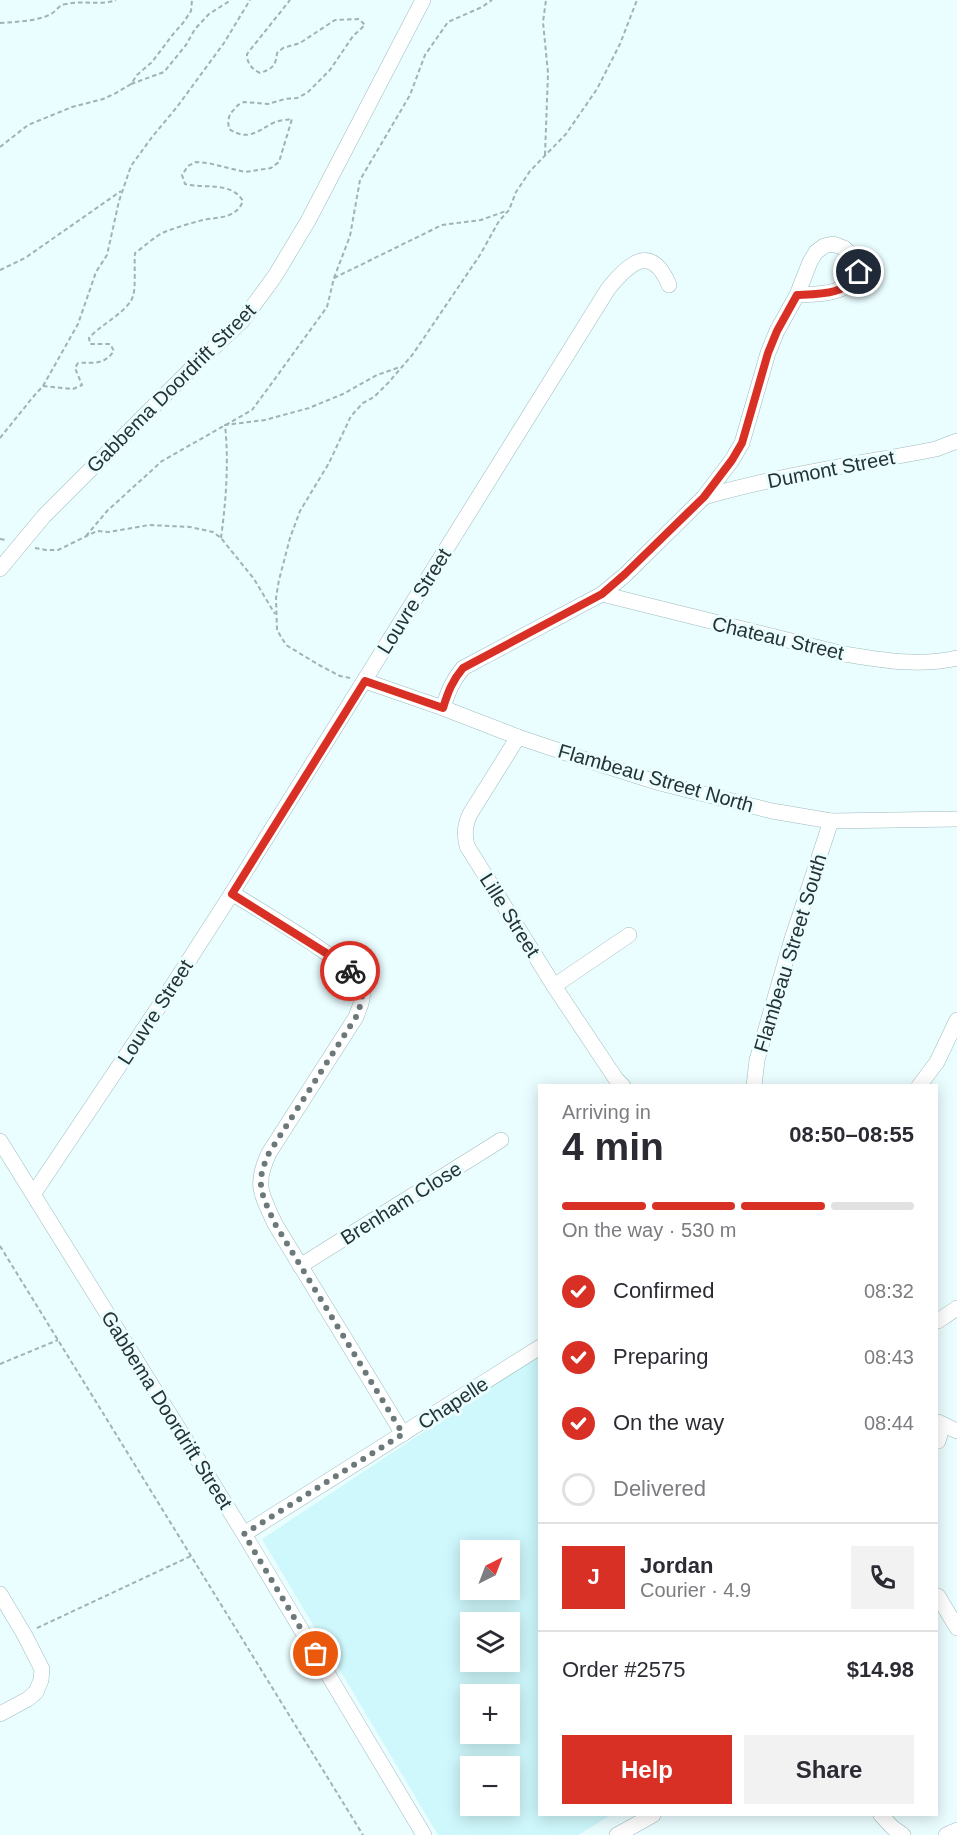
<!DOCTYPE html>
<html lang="en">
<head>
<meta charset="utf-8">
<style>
  :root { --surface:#fff; --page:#f2f2f3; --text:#2b2b33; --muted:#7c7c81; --line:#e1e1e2; --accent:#d93025 }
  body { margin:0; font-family:Arial,sans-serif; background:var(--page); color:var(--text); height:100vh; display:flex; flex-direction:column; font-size:22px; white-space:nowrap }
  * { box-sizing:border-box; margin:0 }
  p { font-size:20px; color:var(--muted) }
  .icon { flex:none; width:33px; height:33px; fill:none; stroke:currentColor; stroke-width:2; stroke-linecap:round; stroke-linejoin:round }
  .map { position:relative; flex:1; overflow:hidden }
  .sheet { position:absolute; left:538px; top:1084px; width:400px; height:732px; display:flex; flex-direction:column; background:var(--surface); border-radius:0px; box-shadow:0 3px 15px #0003 }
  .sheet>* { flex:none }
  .needle { width:39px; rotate:42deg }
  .fabs { position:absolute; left:460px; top:1540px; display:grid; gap:12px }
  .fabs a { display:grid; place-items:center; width:60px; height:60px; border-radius:0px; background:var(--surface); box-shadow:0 3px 15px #0003; font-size:30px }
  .pin { position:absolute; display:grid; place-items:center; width:51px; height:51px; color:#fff; margin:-26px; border:3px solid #fff; border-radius:50%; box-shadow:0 2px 6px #0007 }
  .courier { position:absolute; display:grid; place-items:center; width:60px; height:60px; margin:-30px; border:4px solid #d93025; border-radius:50%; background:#fff; color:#222; box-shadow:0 2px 8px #0007 }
  .headline em { font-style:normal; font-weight:800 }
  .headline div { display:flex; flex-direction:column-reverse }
  .headline { display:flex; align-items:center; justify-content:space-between; height:102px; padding:0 24px }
  h1 { font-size:39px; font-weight:800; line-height:45px }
  .bar { display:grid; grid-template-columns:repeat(4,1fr); gap:9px 6px; align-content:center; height:72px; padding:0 24px }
  .bar i { height:8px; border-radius:4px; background:var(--line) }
  .bar .on { background:var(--accent) }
  .bar p { grid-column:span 4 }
  .line { display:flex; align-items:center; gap:15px; padding:0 24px; border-top:2px solid var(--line) }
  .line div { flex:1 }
  .round { display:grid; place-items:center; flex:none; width:63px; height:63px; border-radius:0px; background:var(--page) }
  ol { padding:0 24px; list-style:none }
  li { display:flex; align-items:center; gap:18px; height:66px }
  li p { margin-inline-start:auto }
  li .icon { padding:6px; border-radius:50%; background:var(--accent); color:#fff; stroke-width:4 }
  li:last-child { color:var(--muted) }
  li i { width:33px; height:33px; border:3px solid var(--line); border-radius:50% }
  .cta { display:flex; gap:12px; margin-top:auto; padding:12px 24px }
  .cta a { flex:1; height:69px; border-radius:0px; background:var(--accent); color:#fff; font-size:24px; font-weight:800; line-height:69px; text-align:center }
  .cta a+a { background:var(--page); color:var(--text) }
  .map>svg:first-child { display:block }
  .built { fill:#cef8fc; fill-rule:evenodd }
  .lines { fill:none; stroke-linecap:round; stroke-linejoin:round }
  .minor-casing { stroke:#9dbbbe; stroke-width:16 }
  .path { stroke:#a1b2b3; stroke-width:2; stroke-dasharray:4.5 3; stroke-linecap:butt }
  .minor { stroke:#fff; stroke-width:15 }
  .done { stroke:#6b797a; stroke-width:6; stroke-dasharray:0 10.8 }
  .route { stroke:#d93025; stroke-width:8 }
  .labels { text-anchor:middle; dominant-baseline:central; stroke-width:6; stroke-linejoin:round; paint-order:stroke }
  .street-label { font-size:20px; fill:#263233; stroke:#eafdff }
</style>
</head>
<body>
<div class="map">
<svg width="957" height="1835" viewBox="0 0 957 1835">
  <rect width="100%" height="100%" fill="#eafdff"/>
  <!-- built -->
  <path class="built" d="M540 1355V1815H611L578 1835H438L262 1539ZM471 1551H510V1590H471ZM471 1623H510V1662H471ZM471 1695H510V1734H471ZM471 1767H510V1806H471Z"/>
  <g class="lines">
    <defs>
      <g id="minor">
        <path d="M704 497C780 475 858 464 936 449L957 441"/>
        <path d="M0 569 44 516 191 369 242 321 275 276 308 221 423 0"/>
        <path d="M602 594 844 654C881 660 919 667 957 658"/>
        <path d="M365 681 443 708 518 737 596 763 660 783 772 811 831 821 957 819"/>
        <path d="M443 708C448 692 452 681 463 668L602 594 625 575 704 497 732 460 742 443 768 353 777 331 797 295 810 262 816 252 824 246 833 244 844 248 854 257 859 272C848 295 819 294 797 295"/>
        <path d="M518 737 470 814C465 825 464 833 467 846L554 986 616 1079 623 1086"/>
        <path d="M232 893C256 909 352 963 361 985 365 997 360 1006 356 1017L269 1153C254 1185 261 1193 275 1224L403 1434"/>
        <path d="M554 986 629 935"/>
        <path d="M754 1086 757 1060 792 939 831 821"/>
        <path d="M919 1086 937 1062 957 1020"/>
        <path d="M0 1141 244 1534 424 1835"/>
        <path d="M34 1193 162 1002 232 893 608 289C628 264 651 242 669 285"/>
        <path d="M300 1266 501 1140"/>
        <path d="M938 1321 957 1308"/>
        <path d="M938 1422 957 1431"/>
        <path d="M938 1441 943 1425"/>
        <path d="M244 1534 540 1347"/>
        <path d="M0 1594 24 1634 42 1669 41 1680 36 1692 28 1699 0 1714"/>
        <path d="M938 1596 957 1628"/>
        <path d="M881 1815 892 1827 903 1835"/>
        <path d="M617 1835 653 1815"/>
        <path d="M946 1835 957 1830"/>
      </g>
    </defs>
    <!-- minor casing -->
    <use href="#minor" class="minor-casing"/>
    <!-- path -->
    <g class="path">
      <path d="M0 23C14 22 39 21 51 14 57 11 58 5 66 4 84 0 100 6 116 0"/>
      <path d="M131 84 164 72 186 45 195 29 209 14 231 0"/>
      <path d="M0 147 28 125 72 107 103 99 116 93 131 84 137 75 152 62 174 33 183 23 191 11 192 0"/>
      <path d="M545 155 548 73 543 22 546 0"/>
      <path d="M0 270 25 258 121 191"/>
      <path d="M334 278 442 225 481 220 506 211"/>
      <path d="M43 386 78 324 96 272 107 255 119 201 131 166 152 137 177 107 224 43 250 0"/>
      <path d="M0 438 33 397 43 386 73 389 82 385 75 368 78 363C94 362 103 366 114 351L110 344H90L89 338C101 324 128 312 133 296 136 288 134 263 135 253 145 246 156 235 167 231 178 227 191 223 203 220 218 217 236 219 243 201 231 181 205 189 185 184L182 175 188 166 196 162 208 163 245 172 271 168 279 162 292 119C286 120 279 120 273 123 256 132 248 141 229 129L228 121 230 114 238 105 244 102 268 104 285 99 297 98 307 93 330 70 353 36 365 25 359 19 335 20 300 43 283 48 277 53C276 66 272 69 260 73 252 69 247 64 247 54L290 0"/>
      <path d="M86 536 107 511 162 461 252 410 269 387 327 307 334 278 350 236 360 180 410 95 425 55 448 22 482 7 492 0"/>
      <path d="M221 538C226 501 229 462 225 425L265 420 309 408 343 394 377 375 400 367"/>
      <path d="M0 539 7 540"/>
      <path d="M35 548 46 550H58L97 531 109 532 149 525 190 527 213 532 221 538 254 579 275 614"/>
      <path d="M350 678 340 676 319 665 286 645 277 630 276 598 279 580 290 538 300 511 329 463 351 416 363 403 374 397 389 382 413 354 480 255 499 221 509 210 516 192 530 171 566 134 597 89 620 44 637 0"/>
      <path d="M0 1246 363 1835"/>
      <path d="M0 1364 58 1340"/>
      <path d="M37 1628 191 1556"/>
    </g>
    <!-- minor -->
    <use href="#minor" class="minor"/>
  </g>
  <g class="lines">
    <!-- done -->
    <path class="done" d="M316 1654 244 1534 403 1434 275 1224C262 1194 254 1185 269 1153L356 1017C364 997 366 987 350 971"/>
    <!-- route -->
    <path class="route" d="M350 971 326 953 232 894 365 681 443 708C448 692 452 681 463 668L602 594 625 574 704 497 732 460 742 443 768 353 777 331 797 295C819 294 848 295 859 272"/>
  </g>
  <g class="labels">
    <!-- street labels -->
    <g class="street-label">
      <text transform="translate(171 388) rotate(-45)">Gabbema Doordrift Street</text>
      <text transform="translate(831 469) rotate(-11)">Dumont Street</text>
      <text transform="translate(414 601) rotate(-58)">Louvre Street</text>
      <text transform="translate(778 638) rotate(13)">Chateau Street</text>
      <text transform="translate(656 778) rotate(16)">Flambeau Street North</text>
      <text transform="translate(510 915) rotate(58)">Lille Street</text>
      <text transform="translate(790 953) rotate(-73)">Flambeau Street South</text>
      <text transform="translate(155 1012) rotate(-57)">Louvre Street</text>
      <text transform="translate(401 1203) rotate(-32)">Brenham Close</text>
      <text transform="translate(453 1403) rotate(-33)">Chapelle</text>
      <text transform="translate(167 1410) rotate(58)">Gabbema Doordrift Street</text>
    </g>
  </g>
</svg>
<div class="fabs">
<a><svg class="needle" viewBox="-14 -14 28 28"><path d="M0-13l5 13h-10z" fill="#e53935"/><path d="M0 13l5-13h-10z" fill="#7c7c81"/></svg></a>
<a><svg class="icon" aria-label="layers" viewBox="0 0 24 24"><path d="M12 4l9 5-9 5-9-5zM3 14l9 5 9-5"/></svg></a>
<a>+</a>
<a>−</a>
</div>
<div class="pin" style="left:316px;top:1654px;background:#ea580c"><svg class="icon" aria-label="bag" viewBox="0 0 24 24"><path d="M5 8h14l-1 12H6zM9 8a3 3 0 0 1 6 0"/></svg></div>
<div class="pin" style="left:859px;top:272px;background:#1f2937"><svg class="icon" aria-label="home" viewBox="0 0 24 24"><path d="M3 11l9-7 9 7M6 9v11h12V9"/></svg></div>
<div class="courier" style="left:350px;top:971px"><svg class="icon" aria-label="bike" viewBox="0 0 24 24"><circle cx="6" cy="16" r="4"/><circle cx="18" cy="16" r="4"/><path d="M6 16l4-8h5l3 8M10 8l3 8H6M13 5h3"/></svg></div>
<section class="sheet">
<div class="headline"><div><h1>4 min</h1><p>Arriving in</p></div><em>08:50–08:55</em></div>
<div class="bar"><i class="on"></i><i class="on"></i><i class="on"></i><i></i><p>On the way · 530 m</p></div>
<ol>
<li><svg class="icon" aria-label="check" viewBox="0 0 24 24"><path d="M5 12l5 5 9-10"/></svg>Confirmed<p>08:32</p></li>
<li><svg class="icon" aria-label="check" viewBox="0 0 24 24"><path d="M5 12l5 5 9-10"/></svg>Preparing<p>08:43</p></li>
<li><svg class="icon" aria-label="check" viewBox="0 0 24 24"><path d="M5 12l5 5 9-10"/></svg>On the way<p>08:44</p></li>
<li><i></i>Delivered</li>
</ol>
<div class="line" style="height:108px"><b class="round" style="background:var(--accent);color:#fff">J</b><div><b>Jordan</b><p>Courier · 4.9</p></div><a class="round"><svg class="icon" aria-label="phone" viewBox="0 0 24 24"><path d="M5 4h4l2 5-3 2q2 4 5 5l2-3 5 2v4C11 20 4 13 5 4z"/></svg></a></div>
<div class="line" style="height:78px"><div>Order #2575</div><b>$14.98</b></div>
<div class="cta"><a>Help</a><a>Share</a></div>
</section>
</div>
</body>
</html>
